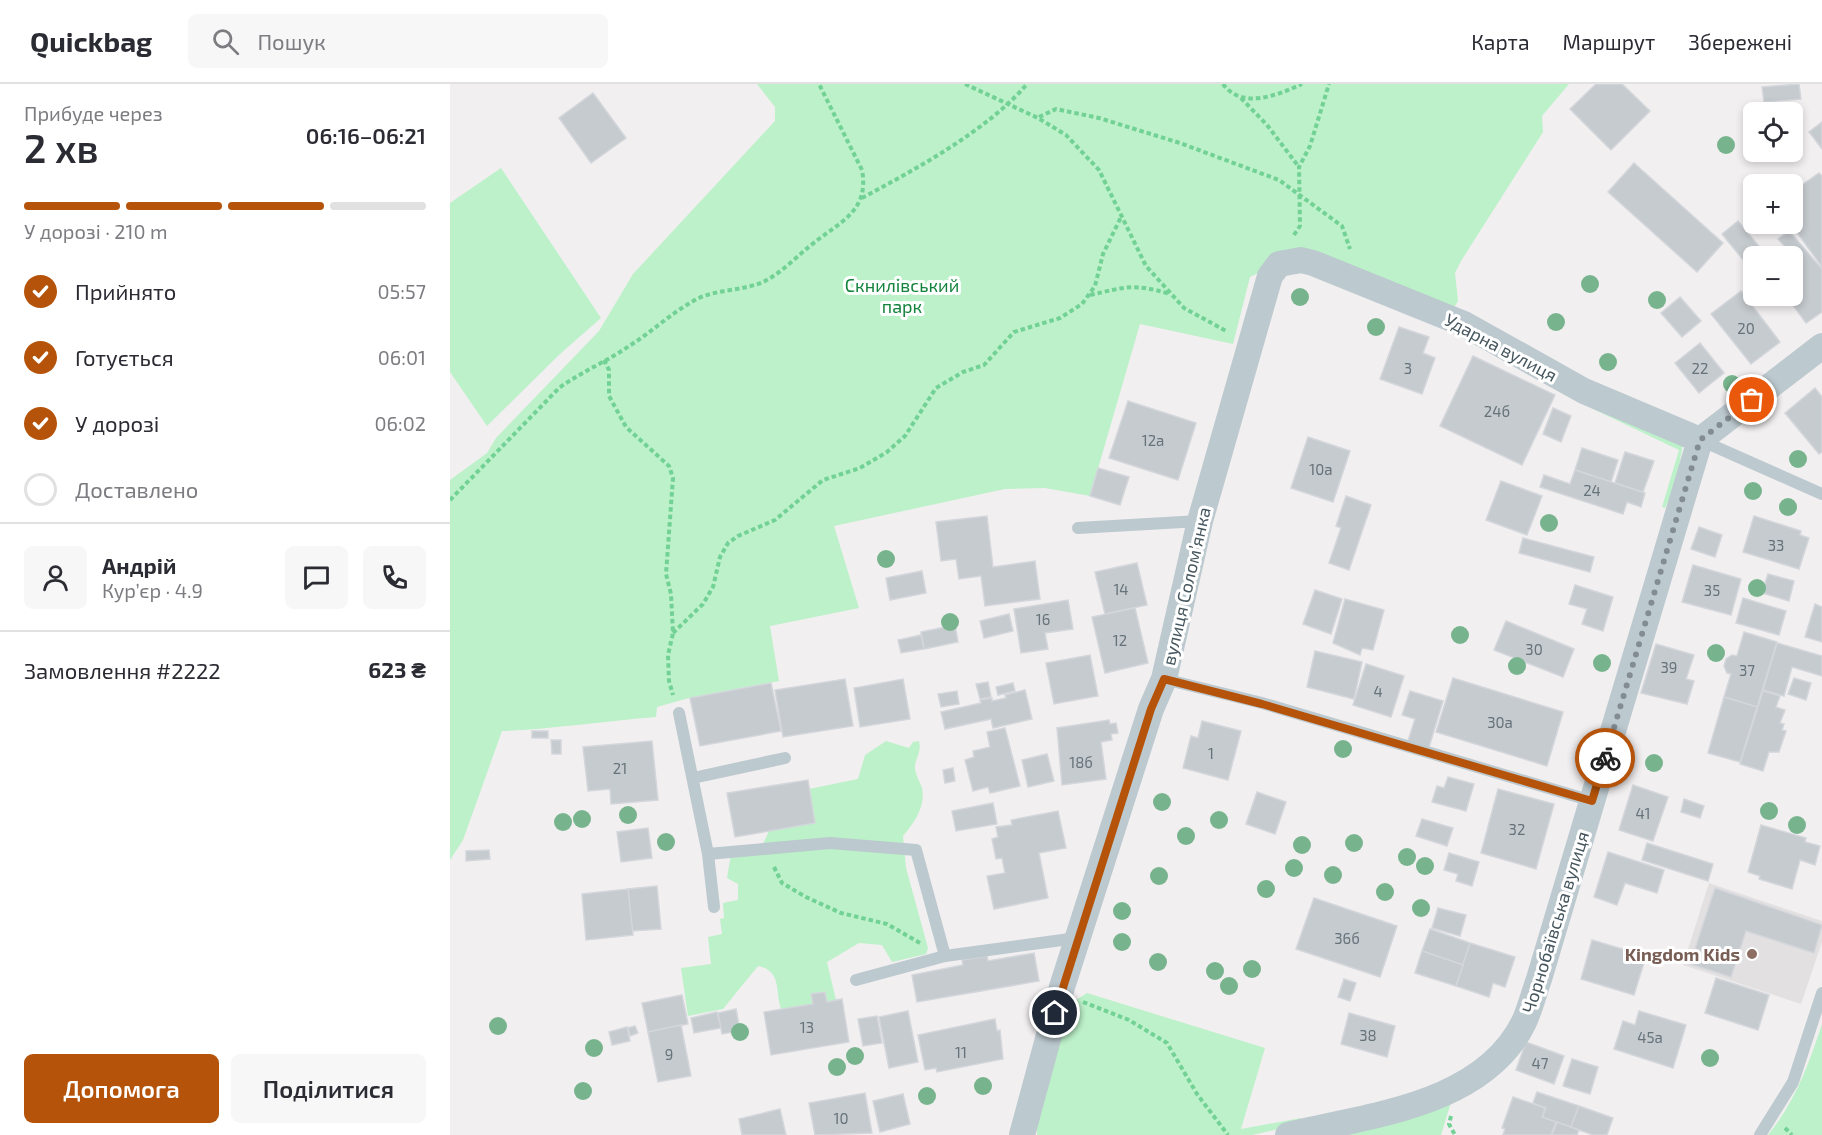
<!DOCTYPE html>
<html lang="uk">
<head>
<meta charset="utf-8">
<style>
  :root { --surface:#fff; --page:#f7f7f7; --text:#2b2b33; --muted:#7c7c81; --line:#e1e1e2; --accent:#b45309 }
  body { margin:0; font-family:"Exo 2",sans-serif; background:var(--page); color:var(--text); height:100vh; display:flex; flex-direction:column; font-size:22px; white-space:nowrap }
  * { box-sizing:border-box; margin:0 }
  p { font-size:20px; color:var(--muted) }
  .icon { flex:none; width:33px; height:33px; fill:none; stroke:currentColor; stroke-width:2; stroke-linecap:round; stroke-linejoin:round }
  .map { position:relative; flex:1; overflow:hidden }
  .panel { display:flex; flex-direction:column; background:var(--surface); width:450px }
  .panel>* { flex:none }
  .fabs { position:absolute; left:1293px; top:18px; display:grid; gap:12px }
  .fabs a { display:grid; place-items:center; width:60px; height:60px; border-radius:9px; background:var(--surface); box-shadow:0 3px 9px #0003; font-size:30px }
  .pin { position:absolute; display:grid; place-items:center; width:51px; height:51px; color:#fff; margin:-26px; border:3px solid #fff; border-radius:50%; box-shadow:0 2px 6px #0007 }
  .courier { position:absolute; display:grid; place-items:center; width:60px; height:60px; margin:-30px; border:4px solid #b45309; border-radius:50%; background:#fff; color:#222; box-shadow:0 2px 8px #0007 }
  .summary em { font-style:normal; font-weight:600 }
  .summary div { display:flex; flex-direction:column-reverse }
  .summary { display:flex; align-items:center; justify-content:space-between; height:102px; padding:0 24px }
  h1 { font-size:39px; font-weight:600; line-height:45px }
  .bar { display:grid; grid-template-columns:repeat(4,1fr); gap:9px 6px; align-content:center; height:72px; padding:0 24px }
  .bar i { height:8px; border-radius:4px; background:var(--line) }
  .bar .current { background:var(--accent) }
  .bar p { grid-column:span 4 }
  .line { display:flex; align-items:center; gap:15px; padding:0 24px; border-top:2px solid var(--line) }
  .line div { flex:1 }
  .round { display:grid; place-items:center; flex:none; width:63px; height:63px; border-radius:9px; background:var(--page) }
  ol { padding:0 24px; list-style:none }
  li { display:flex; align-items:center; gap:18px; height:66px }
  li p { margin-inline-start:auto }
  li .icon { padding:6px; border-radius:50%; background:var(--accent); color:#fff; stroke-width:4 }
  li:last-child { color:var(--muted) }
  li i { width:33px; height:33px; border:3px solid var(--line); border-radius:50% }
  .button { display:flex; gap:12px; margin-top:auto; padding:12px 24px }
  .button a { flex:1; height:69px; border-radius:9px; background:var(--accent); color:#fff; font-size:24px; font-weight:600; line-height:69px; text-align:center }
  .button a+a { background:var(--page); color:var(--text) }
  header { display:flex; align-items:center; gap:36px; box-sizing:border-box; height:84px; padding:0 30px; background:var(--surface); border-bottom:2px solid var(--line) }
  header strong { font-size:28px }
  nav { display:flex; gap:33px; margin-inline-start:auto; font-size:21px }
  .search { width:420px; height:54px; background:var(--page); display:flex; align-items:center; gap:15px; box-sizing:border-box; padding:0 21px; border-radius:9px; color:var(--muted); font-size:22px }
  main { display:flex; flex:1; min-height:0 }
  .map>svg:first-child { display:block }
  .education { fill:#e3e0e2 }
  .green { fill:#bcf1c9 }
  .building { fill:#c6cbcf; stroke:#d3d6db; stroke-width:1.5 }
  .lines { fill:none; stroke-linecap:round; stroke-linejoin:round }
  .path { stroke:#72d195; stroke-width:4; stroke-dasharray:4.5 3; stroke-linecap:butt }
  .lane { stroke:#bcc9cf; stroke-width:12 }
  .street { stroke:#bcc9cf; stroke-width:26 }
  .tree { fill:#77b48d }
  .done { stroke:#828c91; stroke-width:6; stroke-dasharray:0 10.8 }
  .route { stroke:#b45309; stroke-width:8 }
  .education-dot { fill:#8d6e63; stroke:#fff; stroke-width:2 }
  .labels { text-anchor:middle; dominant-baseline:central; stroke-width:6; stroke-linejoin:round; paint-order:stroke }
  .number-label { font-size:15px; fill:#66737a }
  .park-label { font-size:18px; fill:#13833c; stroke:#fff }
  .street-label { font-size:18px; fill:#46565e; stroke:#fff }
  .education-label { font-size:18px; font-weight:bold; fill:#785e54; stroke:#fff; text-anchor:end }
</style>
</head>
<body>
<header>
<strong>Quickbag</strong>
<div class="search"><svg class="icon" aria-label="search" viewBox="0 0 24 24"><circle cx="10" cy="10" r="6"/><path d="M15 15l6 6"/></svg>Пошук</div>
<nav><a>Карта</a><a>Маршрут</a><a>Збережені</a></nav>
</header>
<main>
<section class="panel">
<div class="summary"><div><h1>2 хв</h1><p>Прибуде через</p></div><em>06:16–06:21</em></div>
<div class="bar"><i class="current"></i><i class="current"></i><i class="current"></i><i></i><p>У дорозі · 210 m</p></div>
<ol>
<li><svg class="icon" aria-label="check" viewBox="0 0 24 24"><path d="M5 12l5 5 9-10"/></svg>Прийнято<p>05:57</p></li>
<li><svg class="icon" aria-label="check" viewBox="0 0 24 24"><path d="M5 12l5 5 9-10"/></svg>Готується<p>06:01</p></li>
<li><svg class="icon" aria-label="check" viewBox="0 0 24 24"><path d="M5 12l5 5 9-10"/></svg>У дорозі<p>06:02</p></li>
<li><i></i>Доставлено</li>
</ol>
<div class="line" style="height:108px"><a class="round"><svg class="icon" aria-label="person" viewBox="0 0 24 24"><circle cx="12" cy="8" r="4"/><path d="M4 21q1-7 8-7t8 7"/></svg></a><div><b>Андрій</b><p>Кур’єр · 4.9</p></div><a class="round"><svg class="icon" aria-label="chat" viewBox="0 0 24 24"><path d="M4 5h16v11H9l-5 4z"/></svg></a><a class="round"><svg class="icon" aria-label="phone" viewBox="0 0 24 24"><path d="M5 4h4l2 5-3 2q2 4 5 5l2-3 5 2v4C11 20 4 13 5 4z"/></svg></a></div>
<div class="line" style="height:78px"><div>Замовлення #2222</div><b>623 ₴</b></div>
<div class="button"><a>Допомога</a><a>Поділитися</a></div>
</section>
<div class="map">
<svg width="1372" height="1051" viewBox="0 0 1372 1051">
  <rect width="100%" height="100%" fill="#f2eff0"/>
  <!-- education -->
  <path class="education" d="M1259 799 1372 837V858L1351 920 1233 881Z"/>
  <!-- green -->
  <g class="green">
    <path d="M307 0H1119L1092 32 1093 48 1011 177 1005 189 1008 217 1003 225 879 177 810 188 800 193 783 260 690 240 640 412 595 404 555 405 384 442 409 524 320 542 329 597 239 614 207 623 206 633C155 637 103 645 52 647L13 756 0 776V396L37 369 46 354 149 247 183 190 325 37V23Z"/>
    <path d="M51 84 151 234 110 270 37 342 0 288V119Z"/>
    <path d="M1143 322 1233 360 1225 404 1215 424 1212 423 1229 366 1141 324Z"/>
    <path d="M436 657 459 664 463 658 469 657C472 670 464 675 465 685 466 692 470 698 472 704 476 722 464 739 453 752L456 784 478 864 476 870 442 878 432 861 409 859 377 878 386 916 377 918 374 908 362 910 363 920 331 925C325 907 332 887 308 882L273 925 238 932 231 884 261 880 258 853 272 850 270 835 274 834 273 819 288 816V800L277 794 281 770 308 771 319 747 359 705 408 695 415 671Z"/>
    <path d="M637 909 815 964 791 1045 851 1034 852 1040 802 1051H587L586 1031 617 933 626 916Z"/>
    <path d="M1372 940V1051H1318C1345 1018 1359 980 1372 940Z"/>
    <path d="M1001 1018 991 1051H869Z"/>
  </g>
  <!-- building -->
  <g class="building">
    <path d="M1146 0H1172L1200 27 1161 66 1120 25Z"/>
    <path d="M1349 0 1351 15 1314 18 1312 3Z"/>
    <path d="M143 9 176 54 141 79 109 34Z"/>
    <path d="M1372 38V65L1359 48Z"/>
    <path d="M1184 79 1273 159 1247 188 1158 108Z"/>
    <path d="M1369 89 1372 92V183L1341 140 1342 102 1349 103Z"/>
    <path d="M1288 137 1317 172H1304V189L1272 150Z"/>
    <path d="M1339 147 1372 185V228L1356 239 1336 212H1342V172H1327L1337 165 1328 155Z"/>
    <path d="M1291 207 1330 258 1301 280 1261 230Z"/>
    <path d="M1230 213 1251 237 1232 253 1211 229Z"/>
    <path d="M949 243 979 253 973 269 985 274 972 310 930 295Z"/>
    <path d="M1250 259 1274 289 1249 309 1225 279Z"/>
    <path d="M1023 272 1105 311 1072 381 990 342Z"/>
    <path d="M1365 304 1372 313V368L1369 370 1335 329Z"/>
    <path d="M678 317 746 339 728 396 659 374Z"/>
    <path d="M1103 324 1121 332 1111 358 1093 350Z"/>
    <path d="M858 353 900 367 883 418 841 404Z"/>
    <path d="M1132 364 1168 376 1161 398 1125 386Z"/>
    <path d="M1175 368 1204 377 1193 408 1165 399Z"/>
    <path d="M648 384 679 393 670 421 640 412Z"/>
    <path d="M1125 386 1195 409 1191 423 1177 418 1173 430 1090 403 1094 391 1120 400Z"/>
    <path d="M1051 397 1092 412 1077 451 1036 436Z"/>
    <path d="M896 412 921 421 899 486 879 479 891 444 886 442Z"/>
    <path d="M537 432 543 483 585 477 590 515 535 522 531 492 509 495 506 475 491 477 486 438Z"/>
    <path d="M1304 432 1351 447 1350 451 1359 454 1349 485 1293 468Z"/>
    <path d="M1249 443 1272 451 1265 473 1241 465Z"/>
    <path d="M1073 454 1144 473 1140 488 1069 469Z"/>
    <path d="M687 479 697 521 655 530 645 488Z"/>
    <path d="M1243 481 1291 495 1281 531 1232 518Z"/>
    <path d="M472 487 476 509 440 516 436 494Z"/>
    <path d="M1318 490 1344 497 1339 517 1312 509Z"/>
    <path d="M1125 501 1163 513 1153 547 1132 540 1137 525 1119 520Z"/>
    <path d="M865 506 892 515 881 550 853 540Z"/>
    <path d="M1293 514 1336 527 1329 551 1286 539Z"/>
    <path d="M895 515 934 526 923 566 912 564 910 571 883 559Z"/>
    <path d="M618 516 623 545 595 549 598 565 571 569 564 525Z"/>
    <path d="M1365 520 1372 523V558L1355 553Z"/>
    <path d="M685 524 698 579 655 589 642 533Z"/>
    <path d="M559 530 563 547 534 554 530 537Z"/>
    <path d="M1056 537 1124 565 1113 593 1044 566Z"/>
    <path d="M505 541 508 558 474 565 471 548Z"/>
    <path d="M1294 548 1327 558 1307 623 1274 613 1281 590 1277 589 1274 582 1276 575 1282 571 1287 572Z"/>
    <path d="M471 551 474 565 451 569 448 556Z"/>
    <path d="M1327 559 1372 572V592L1342 583 1334 612 1313 606Z"/>
    <path d="M1206 560 1244 571 1236 595 1244 597 1237 620 1191 609Z"/>
    <path d="M865 567 912 578 904 615 857 603Z"/>
    <path d="M640 571 648 612 604 620 596 579Z"/>
    <path d="M916 580 954 592 941 633 903 621Z"/>
    <path d="M1003 594 1113 628 1097 682 986 648Z"/>
    <path d="M1344 594 1361 599 1356 616 1338 610Z"/>
    <path d="M395 595 403 642 333 653 325 606Z"/>
    <path d="M453 595 460 635 410 643 404 604Z"/>
    <path d="M538 598 541 613 530 615 526 600Z"/>
    <path d="M321 599 331 647 250 662 240 614Z"/>
    <path d="M563 599 565 607 548 611 546 603Z"/>
    <path d="M575 606 582 635 543 644 541 635 495 645 491 628 531 619 530 616 542 614V617L556 614 555 611Z"/>
    <path d="M507 607 509 620 491 623 488 610Z"/>
    <path d="M960 607 993 617 979 663 958 657 965 635 952 631Z"/>
    <path d="M1313 607 1330 612 1326 623 1335 626 1330 639 1334 640 1332 646 1336 647 1329 668H1319L1313 687 1290 680Z"/>
    <path d="M1274 613 1307 623 1290 678 1258 669Z"/>
    <path d="M659 636 660 640 666 639 668 649 661 650 662 656 651 658 656 695 612 701 607 644Z"/>
    <path d="M752 637 791 647 778 696 733 684 741 652 748 654Z"/>
    <path d="M555 644 570 702 540 709 538 703 523 707 515 676 524 673 523 667 540 663 537 648Z"/>
    <rect x="82" y="647" width="16" height="7"/>
    <path d="M101 656H111V670H102Z"/>
    <path d="M202 657 208 716 161 720 160 705 138 707 133 663Z"/>
    <path d="M597 670 604 697 578 703 572 676Z"/>
    <path d="M503 684 505 697 495 699 493 686Z"/>
    <path d="M998 693 1024 700 1016 727 982 718 987 702 994 704Z"/>
    <path d="M358 696 365 739 285 753 277 709Z"/>
    <path d="M1183 701 1218 713 1203 757 1169 746Z"/>
    <path d="M1048 705 1104 720 1086 785 1031 769Z"/>
    <path d="M807 708 836 718 825 750 796 740Z"/>
    <path d="M1234 715 1254 722 1250 734 1231 728Z"/>
    <path d="M543 719 547 740 506 747 502 727Z"/>
    <path d="M608 727 616 764 589 769 598 814 544 825 537 792 555 789 552 774 546 775 542 755 548 753 546 743 562 741 561 736Z"/>
    <path d="M972 735 1003 744 997 762 966 752Z"/>
    <path d="M1311 741 1356 754 1355 758 1370 762 1365 781 1350 776 1342 805 1309 795 1310 792 1298 788Z"/>
    <path d="M198 744 202 774 171 778 167 748Z"/>
    <path d="M1197 759 1263 780 1258 797 1192 776Z"/>
    <path d="M39 766 40 775 16 777V767Z"/>
    <path d="M1158 768 1214 786 1207 809 1175 799 1167 821 1144 813Z"/>
    <path d="M999 769 1029 778 1022 802 1006 797 1008 790 994 786Z"/>
    <path d="M207 802 211 845 182 847 178 805Z"/>
    <path d="M1265 804 1372 841 1364 869 1296 847 1281 893 1240 880Z"/>
    <path d="M178 805 183 851 136 856 132 810Z"/>
    <path d="M864 814 947 842 930 893 846 865Z"/>
    <path d="M988 824 1016 831 1010 852 982 844Z"/>
    <path d="M980 845 1020 859 1013 881 972 867Z"/>
    <path d="M1142 856 1196 872 1184 911 1131 895Z"/>
    <path d="M1020 859 1065 873 1055 903 1043 899 1039 913 1006 902Z"/>
    <path d="M972 867 1013 881 1006 902 965 889Z"/>
    <path d="M584 869 589 897 467 918 462 891 513 881 512 876 537 872 538 877Z"/>
    <path d="M1266 894 1319 911 1308 946 1255 929Z"/>
    <path d="M894 895 906 899 900 917 888 913Z"/>
    <path d="M375 908 377 918 392 915 399 958 321 971 314 928 363 920 361 910Z"/>
    <path d="M232 911 238 940 198 948 192 919Z"/>
    <path d="M286 925 290 947 272 950 268 929Z"/>
    <path d="M458 927 468 978 439 984 429 933Z"/>
    <path d="M1189 927 1236 941 1223 984 1164 965 1173 937 1185 941Z"/>
    <path d="M267 928 271 944 244 949 241 934Z"/>
    <path d="M899 929 945 942 937 973 891 960Z"/>
    <path d="M427 932 432 959 413 962 408 935Z"/>
    <path d="M545 935 547 947 550 946 553 975 487 988 486 984 475 986 468 951Z"/>
    <path d="M231 941 241 992 208 998 198 948Z"/>
    <path d="M185 942 188 949 180 952 178 944Z"/>
    <path d="M177 943 180 957 162 961 159 948Z"/>
    <path d="M1076 958 1114 972 1104 1000 1066 986Z"/>
    <path d="M1122 975 1148 983 1140 1010 1113 1002Z"/>
    <path d="M1087 1008 1129 1022 1121 1043 1092 1034 1096 1024 1083 1019Z"/>
    <path d="M415 1009 422 1049 365 1051 359 1019Z"/>
    <path d="M453 1010 460 1040 430 1048 423 1017Z"/>
    <path d="M1063 1013 1095 1024 1092 1033 1106 1038 1101 1051H1053L1055 1045 1052 1044Z"/>
    <path d="M1129 1022 1163 1034 1157 1051H1143L1121 1043Z"/>
    <path d="M330 1025 336 1051H292L289 1035Z"/>
    <path d="M1107 1038 1129 1046 1127 1051H1102Z"/>
  </g>
  <g class="lines">
    <!-- path -->
    <g class="path">
      <path d="M515 0 588 34 616 51 649 86 696 182 734 224 778 248"/>
      <path d="M773 0C792 26 828 11 852 0"/>
      <path d="M791 14 817 41 849 83"/>
      <path d="M589 33 606 25 649 34 730 59 829 96 892 142 900 165"/>
      <path d="M412 114C466 85 538 46 577 0"/>
      <path d="M844 151 850 142 849 83 860 62 879 0"/>
      <path d="M640 211C676 203 683 199 720 210"/>
      <path d="M154 276 159 286V312L176 343 219 382 223 394 216 490 221 510 223 549 218 571 219 597 223 611"/>
      <path d="M0 416 109 304C131 288 156 278 179 262 202 248 222 228 247 215 267 205 292 207 313 198 330 190 345 174 360 162 387 139 420 129 412 86L369 0"/>
      <path d="M223 549 253 520 263 503 270 473 278 459 288 452 325 436 373 396 410 384 437 368 455 352 486 304 513 288 534 281 564 248 610 234 632 220 645 202 653 170 672 131"/>
      <path d="M324 783 332 799 356 813 391 829 437 840 470 859"/>
      <path d="M633 918 679 936 717 959 747 1010 778 1051"/>
      <path d="M1001 1032 999 1040 1005 1051"/>
      <path d="M1335 1044 1342 1051"/>
    </g>
    <!-- lane -->
    <g class="lane">
      <path d="M1250 356 1372 410"/>
      <path d="M628 444 750 437"/>
      <path d="M714 595 812 619 1142 717"/>
      <path d="M229 629 258 770 380 759 466 766 495 872"/>
      <path d="M243 694 335 674"/>
      <path d="M258 770 264 823"/>
      <path d="M406 896 495 872 627 854"/>
      <path d="M1310 1051 1343 998 1372 909"/>
    </g>
    <!-- street -->
    <g class="street">
      <path d="M572 1051 612 903 701 625 714 595 750 437 820 192 829 180 851 176 863 179 1014 240 1134 307 1250 356"/>
      <path d="M838 1051C918 1031 1033 1022 1074 938 1080 925 1084 909 1089 895L1250 356 1372 262"/>
    </g>
  </g>
  <!-- trees -->
  <g class="tree">
    <circle cx="1276" cy="61" r="9"/>
    <circle cx="1140" cy="200" r="9"/>
    <circle cx="850" cy="213" r="9"/>
    <circle cx="1207" cy="216" r="9"/>
    <circle cx="1106" cy="238" r="9"/>
    <circle cx="926" cy="243" r="9"/>
    <circle cx="1158" cy="278" r="9"/>
    <circle cx="1282" cy="300" r="9"/>
    <circle cx="1348" cy="375" r="9"/>
    <circle cx="1303" cy="407" r="9"/>
    <circle cx="1338" cy="423" r="9"/>
    <circle cx="1099" cy="439" r="9"/>
    <circle cx="436" cy="475" r="9"/>
    <circle cx="1307" cy="504" r="9"/>
    <circle cx="500" cy="538" r="9"/>
    <circle cx="1010" cy="551" r="9"/>
    <circle cx="1266" cy="569" r="9"/>
    <circle cx="1152" cy="579" r="9"/>
    <circle cx="1067" cy="582" r="9"/>
    <circle cx="893" cy="665" r="9"/>
    <circle cx="1204" cy="679" r="9"/>
    <circle cx="712" cy="718" r="9"/>
    <circle cx="1319" cy="727" r="9"/>
    <circle cx="178" cy="731" r="9"/>
    <circle cx="132" cy="735" r="9"/>
    <circle cx="769" cy="736" r="9"/>
    <circle cx="113" cy="738" r="9"/>
    <circle cx="1347" cy="741" r="9"/>
    <circle cx="736" cy="752" r="9"/>
    <circle cx="216" cy="758" r="9"/>
    <circle cx="904" cy="759" r="9"/>
    <circle cx="852" cy="761" r="9"/>
    <circle cx="957" cy="773" r="9"/>
    <circle cx="975" cy="782" r="9"/>
    <circle cx="844" cy="784" r="9"/>
    <circle cx="883" cy="791" r="9"/>
    <circle cx="709" cy="792" r="9"/>
    <circle cx="816" cy="805" r="9"/>
    <circle cx="935" cy="808" r="9"/>
    <circle cx="971" cy="824" r="9"/>
    <circle cx="672" cy="827" r="9"/>
    <circle cx="672" cy="858" r="9"/>
    <circle cx="708" cy="878" r="9"/>
    <circle cx="802" cy="885" r="9"/>
    <circle cx="765" cy="887" r="9"/>
    <circle cx="779" cy="902" r="9"/>
    <circle cx="48" cy="942" r="9"/>
    <circle cx="290" cy="948" r="9"/>
    <circle cx="144" cy="964" r="9"/>
    <circle cx="405" cy="972" r="9"/>
    <circle cx="1260" cy="974" r="9"/>
    <circle cx="387" cy="983" r="9"/>
    <circle cx="533" cy="1002" r="9"/>
    <circle cx="133" cy="1007" r="9"/>
    <circle cx="477" cy="1012" r="9"/>
  </g>
  <g class="lines">
    <!-- done -->
    <path class="done" d="M1155 674 1250 356 1302 316"/>
    <!-- route -->
    <path class="route" d="M605 929 701 625 714 595 812 620 1142 717 1155 674"/>
  </g>
  <!-- markers -->
  <circle class="education-dot" cx="1302" cy="870" r="6"/>
  <g class="labels">
    <!-- number labels -->
    <g class="number-label">
      <text x="1296" y="244">20</text>
      <text x="958" y="284">3</text>
      <text x="1250" y="284">22</text>
      <text x="1047" y="327">24б</text>
      <text x="703" y="356">12а</text>
      <text x="871" y="385">10а</text>
      <text x="1142" y="406">24</text>
      <text x="1326" y="461">33</text>
      <text x="671" y="505">14</text>
      <text x="1262" y="506">35</text>
      <text x="593" y="535">16</text>
      <text x="670" y="556">12</text>
      <text x="1084" y="565">30</text>
      <text x="1219" y="583">39</text>
      <text x="1297" y="586">37</text>
      <text x="928" y="607">4</text>
      <text x="1050" y="638">30а</text>
      <text x="761" y="669">1</text>
      <text x="631" y="678">18б</text>
      <text x="170" y="684">21</text>
      <text x="1193" y="729">41</text>
      <text x="1067" y="745">32</text>
      <text x="897" y="854">36б</text>
      <text x="357" y="943">13</text>
      <text x="918" y="951">38</text>
      <text x="1200" y="953">45а</text>
      <text x="511" y="968">11</text>
      <text x="219" y="970">9</text>
      <text x="1090" y="979">47</text>
      <text x="391" y="1034">10</text>
    </g>
    <!-- park labels -->
    <g class="park-label">
      <text x="452" y="201">Скнилівський<tspan x="452" dy="21">парк</tspan></text>
    </g>
    <!-- street labels -->
    <g class="street-label">
      <text transform="translate(1051 263) rotate(28)">Ударна вулиця</text>
      <text transform="translate(736 502) rotate(-77)">вулиця Соломʼянка</text>
      <text transform="translate(1105 838) rotate(-73)">Чорнобаївська вулиця</text>
    </g>
    <!-- education labels -->
    <g class="education-label">
      <text x="1290" y="870">Kingdom Kids</text>
    </g>
  </g>
</svg>
<div class="fabs">
<a><svg class="icon" aria-label="locate" viewBox="0 0 24 24"><circle cx="12" cy="12" r="6"/><path d="M12 2v4M12 18v4M2 12h4M18 12h4"/></svg></a>
<a>+</a>
<a>−</a>
</div>
<div class="pin" style="left:1302px;top:316px;background:#ea580c"><svg class="icon" aria-label="bag" viewBox="0 0 24 24"><path d="M5 8h14l-1 12H6zM9 8a3 3 0 0 1 6 0"/></svg></div>
<div class="pin" style="left:605px;top:929px;background:#1f2937"><svg class="icon" aria-label="home" viewBox="0 0 24 24"><path d="M3 11l9-7 9 7M6 9v11h12V9"/></svg></div>
<div class="courier" style="left:1155px;top:674px"><svg class="icon" aria-label="bike" viewBox="0 0 24 24"><circle cx="6" cy="16" r="4"/><circle cx="18" cy="16" r="4"/><path d="M6 16l4-8h5l3 8M10 8l3 8H6M13 5h3"/></svg></div>
</div>
</main>
</body>
</html>
